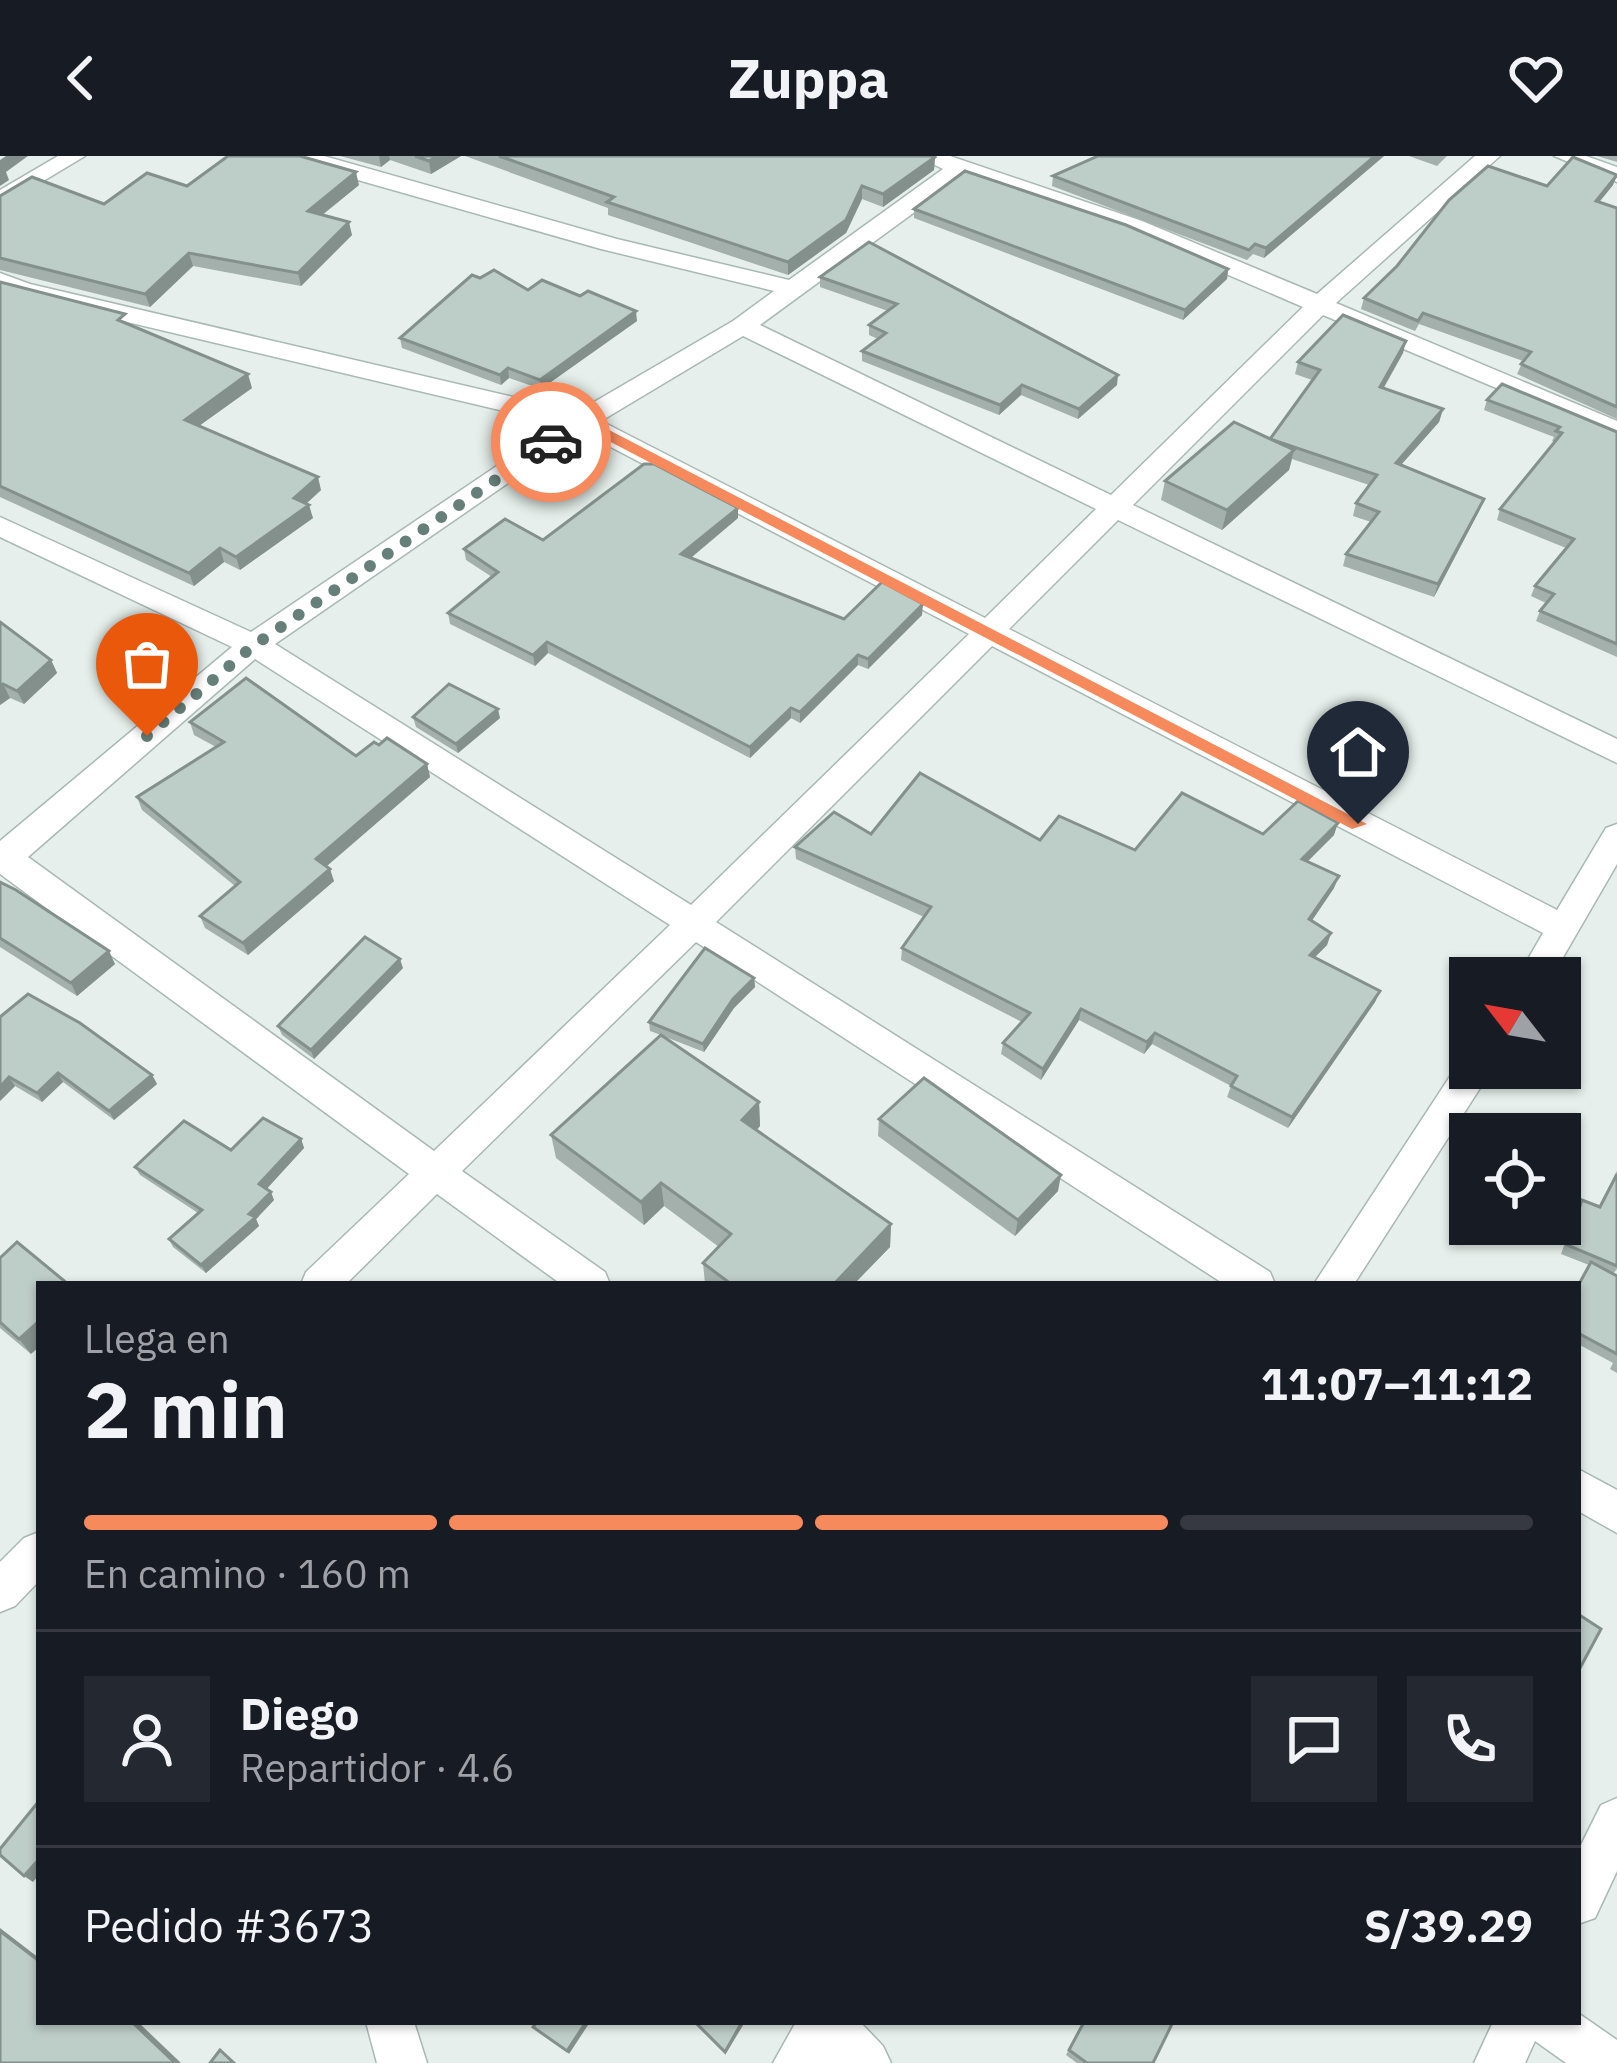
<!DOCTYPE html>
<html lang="es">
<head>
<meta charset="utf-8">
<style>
  :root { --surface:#171b24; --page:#242831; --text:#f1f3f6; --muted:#9ea1a6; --line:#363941; --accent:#f68a5d }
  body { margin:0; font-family:"IBM Plex Sans",sans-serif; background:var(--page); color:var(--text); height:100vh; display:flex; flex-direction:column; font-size:45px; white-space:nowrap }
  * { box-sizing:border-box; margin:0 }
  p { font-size:39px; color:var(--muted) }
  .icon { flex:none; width:66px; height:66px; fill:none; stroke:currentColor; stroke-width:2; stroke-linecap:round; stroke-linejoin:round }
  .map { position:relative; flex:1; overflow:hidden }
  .sheet { position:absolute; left:36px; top:1125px; width:1545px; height:744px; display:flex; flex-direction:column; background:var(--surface); border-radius:0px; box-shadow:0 3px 9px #0004 }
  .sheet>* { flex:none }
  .needle { width:78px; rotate:301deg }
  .tools { position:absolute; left:1449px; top:801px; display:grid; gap:24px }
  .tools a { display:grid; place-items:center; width:132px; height:132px; border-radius:0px; background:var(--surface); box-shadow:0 3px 9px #0004; font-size:60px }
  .pin { position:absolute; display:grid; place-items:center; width:102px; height:102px; color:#fff; margin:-123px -51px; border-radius:50% 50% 50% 0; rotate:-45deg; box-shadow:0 0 12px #0007 }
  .pin .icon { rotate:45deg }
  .courier { position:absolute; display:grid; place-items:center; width:120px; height:120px; margin:-60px; border:9px solid #f68a5d; border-radius:50%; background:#fff; color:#222; box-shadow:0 3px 15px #0007 }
  .summary em { font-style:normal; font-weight:700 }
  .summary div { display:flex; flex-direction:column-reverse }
  .summary { display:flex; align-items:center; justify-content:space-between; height:204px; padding:0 48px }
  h1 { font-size:78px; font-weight:700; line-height:90px }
  .bar { display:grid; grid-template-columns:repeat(4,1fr); gap:18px 12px; align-content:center; height:144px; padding:0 48px }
  .bar i { height:15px; border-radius:9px; background:var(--line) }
  .bar .selected { background:var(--accent) }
  .bar p { grid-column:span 4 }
  .line { display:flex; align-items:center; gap:30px; padding:0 48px; border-top:3px solid var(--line) }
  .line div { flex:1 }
  .round { display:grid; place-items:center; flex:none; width:126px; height:126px; border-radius:0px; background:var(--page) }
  header { display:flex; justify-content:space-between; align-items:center; height:156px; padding:0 48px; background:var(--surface); font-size:54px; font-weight:700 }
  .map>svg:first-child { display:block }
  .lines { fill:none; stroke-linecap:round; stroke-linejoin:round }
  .street-casing { stroke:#a8b8b3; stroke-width:3 }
  .secondary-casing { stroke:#a3bbb4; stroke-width:3 }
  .street { fill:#fff; fill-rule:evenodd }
  .secondary { fill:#fff; fill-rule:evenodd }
  .wall { fill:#a3b0ab }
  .shaded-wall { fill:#84908b }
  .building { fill:#bdcdc7; stroke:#84908b; stroke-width:3 }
  .route { fill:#f68a5d }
  .done { stroke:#677f79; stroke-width:12; stroke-dasharray:0 21.6 }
</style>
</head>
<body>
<header><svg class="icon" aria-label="back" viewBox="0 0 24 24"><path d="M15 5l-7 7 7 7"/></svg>Zuppa<svg class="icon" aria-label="heart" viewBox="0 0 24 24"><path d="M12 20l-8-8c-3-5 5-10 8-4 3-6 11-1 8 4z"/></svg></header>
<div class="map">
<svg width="1617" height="1907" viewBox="0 0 1617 1907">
  <rect width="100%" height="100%" fill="#e6efeb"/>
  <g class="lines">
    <defs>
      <g id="street">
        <path d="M58 0H85L0 51V34Z"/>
        <path d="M288 0H324L617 83 789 124 943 13 917 0H950L1142 65 1317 138 1475 0H1500L1336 147 1617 265V283L1323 159 1133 349 1617 583V607L1118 364 1009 473 1557 754 1606 672 1617 668V708L1551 822H1517L1543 777 992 490 716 766 1270 1116 1275 1128H1224L696 786 462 1015 605 1116 610 1128H561L437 1038 346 1128H301L306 1116 409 1018 0 718V685L232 491 0 381V361L251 476 559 268 13 139 0 133V117L30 128 577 256 733 165 774 135 601 93 291 5ZM964 20 1126 75 1303 151 1111 339 760 169ZM743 180 1096 353 985 462 601 265ZM582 276 969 478 691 749 275 488ZM255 503 670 769 434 995 28 701Z"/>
        <path d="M1470 899V912H1493L1354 1128H1314L1462 902Z"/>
        <path d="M1578 1313 1617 1334V1377L1578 1355Z"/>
        <path d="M39 1376V1425L15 1450 0 1456V1406L24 1382Z"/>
        <path d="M1617 1642V1715L1595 1762 1578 1768V1695L1601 1649Z"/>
        <path d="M1578 1857 1617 1884V1907H1566L1535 1885 1525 1907H1474L1493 1866H1578Z"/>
        <path d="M366 1866H414L427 1907H377Z"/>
        <path d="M796 1866H860L883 1890 891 1907H773Z"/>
      </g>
      <path id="secondary" d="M1554 0H1586L1617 11V26Z"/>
    </defs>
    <!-- street casing -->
    <use href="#street" class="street-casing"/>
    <!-- secondary casing -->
    <use href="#secondary" class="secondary-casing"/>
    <!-- street -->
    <use href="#street" class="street"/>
    <!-- secondary -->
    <use href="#secondary" class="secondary"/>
  </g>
  <!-- wall -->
  <g class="wall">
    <path d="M340 0H461L431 18 390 4 381 11Z"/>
    <path d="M465 0 935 1 934 14 883 51 862 43 846 77 788 119 608 59V52Z"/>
    <path d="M1098 0H1384L1264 102 1253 98 1247 104 1052 30 1053 20Z"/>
    <path d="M1409 0H1447L1437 10Z"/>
    <path d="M1597 0H1617V6Z"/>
    <path d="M359 29 322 59 352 79 301 130 193 110 150 151 0 114V40L104 48 187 30Z"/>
    <path d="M1613 29 1599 46 1617 52V263L1517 218 1523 205 1419 168 1415 175 1361 153 1364 142 1547 30Z"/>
    <path d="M914 53 1228 113 1227 123 1183 164 914 62Z"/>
    <path d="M820 121 1117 229 1078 263 1021 239 999 259 862 205V195L878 183 869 179V169L888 155 820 131Z"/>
    <path d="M0 126 128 168 252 232 199 270 321 334 306 348 313 362 240 414 224 406 194 430 0 341Z"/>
    <path d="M528 134 637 165 541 233 509 222 501 229 402 192 400 182Z"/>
    <path d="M1403 197 1383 232 1443 253 1439 266 1401 309 1484 343 1479 355 1434 441 1343 410 1346 398 1371 366 1353 360 1356 347 1369 329 1292 303 1289 314 1222 374 1161 344 1165 325 1270 283 1312 224 1295 218 1298 206Z"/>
    <path d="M1487 244 1617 276V501L1536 465 1540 455 1546 447 1531 440 1535 430 1566 392 1497 364 1500 353 1555 286 1552 285 1554 281 1484 254Z"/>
    <path d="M738 352V362L691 402 844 463 922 459 868 513 858 509 800 567 791 562 750 602 548 497 535 510 450 468 448 457 492 421 466 404 464 393 543 384Z"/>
    <path d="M0 466 51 504 57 517 24 548 10 542 0 549Z"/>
    <path d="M413 561 500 562 458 597 416 571Z"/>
    <path d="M190 566 356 600 427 608 430 621 326 710 334 725 248 799 205 772 200 760 235 730 142 654 137 641 216 591 194 579Z"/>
    <path d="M871 678 1040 684 1135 694 1263 678 1334 679 1307 706 1334 732 1311 765 1331 777 1327 789 1315 801 1380 835 1375 846 1288 972 1227 941 1231 930 1152 888 1144 898 1079 864 1041 924 1001 898 1003 887 1022 866 901 804 902 792 924 761 796 703 795 691Z"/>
    <path d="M0 726 115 808 77 840 0 791Z"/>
    <path d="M403 812 314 903 282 879 278 870Z"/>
    <path d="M754 822 755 831 734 852 704 896 663 880 759 946 760 970 757 974 891 1068 890 1091 854 1128H705L703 1107 719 1091 664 1050 644 1069 556 1002 551 979 661 879 650 875 649 866Z"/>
    <path d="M0 861 152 919 157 928 114 964 63 926 42 946 15 930 0 945Z"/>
    <path d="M879 963 1058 1035 1015 1080 878 980Z"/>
    <path d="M301 983 304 992 266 1033 274 1044 256 1063 259 1070 206 1117 173 1091 169 1083 198 1057 140 1019 135 1011Z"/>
    <path d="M1617 1015V1113L1613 1118 1617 1120V1217L1610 1213 1613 1207 1578 1188V1128L1589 1109 1561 1098 1577 1053 1582 1044 1599 1050Z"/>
    <path d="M0 1102 31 1198 0 1172Z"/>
    <path d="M1083 1866H1173L1153 1907H1077L1066 1899Z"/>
  </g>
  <!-- shaded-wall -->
  <g class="shaded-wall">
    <path d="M6 0H28L6 16 9 24 0 30V4Z"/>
    <path d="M379 0H389L390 4 381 11Z"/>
    <path d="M437 0H461L431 18 429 5Z"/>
    <path d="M1375 0H1384L1264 102 1266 92Z"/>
    <path d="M935 1 934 14 883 51V38Z"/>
    <path d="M356 16 359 29 311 68 308 55Z"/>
    <path d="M1617 19 1613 29 1592 55 1596 45Z"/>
    <path d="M862 30V43L846 77 788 119V106Z"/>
    <path d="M349 66 352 79 301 130 298 117Z"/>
    <path d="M189 97 193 110 150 151 145 138Z"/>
    <path d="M1228 113 1227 123 1183 164 1185 154Z"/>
    <path d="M636 155 637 165 541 233 540 224Z"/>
    <path d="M1406 185 1403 197 1377 244 1380 231Z"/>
    <path d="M508 212 509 222 501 229 500 219Z"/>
    <path d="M248 218 252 232 189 277 185 264Z"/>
    <path d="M1118 219 1117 229 1078 263 1079 253Z"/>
    <path d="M1022 229 1021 239 999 259 1000 249Z"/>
    <path d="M1443 253 1439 266 1392 319 1396 307Z"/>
    <path d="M1294 294 1289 314 1222 374 1227 354Z"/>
    <path d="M318 321 321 334 297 356 294 342Z"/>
    <path d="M1484 343 1479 355 1434 441 1438 428Z"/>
    <path d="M309 349 313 362 240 414 236 401Z"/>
    <path d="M738 352V362L682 409 681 398Z"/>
    <path d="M220 392 224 406 194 430 189 417Z"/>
    <path d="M923 448 922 459 868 513V503Z"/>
    <path d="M547 486 548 497 535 510 533 499Z"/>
    <path d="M858 499V509L800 567V556Z"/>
    <path d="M51 504 57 517 24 548 17 535Z"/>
    <path d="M3 528 10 542 0 549V530Z"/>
    <path d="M791 552V562L750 602V591Z"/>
    <path d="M498 553 500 562 458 597 456 588Z"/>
    <path d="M427 608 430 621 320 716 316 703Z"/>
    <path d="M1338 667 1334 679 1298 715 1302 703Z"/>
    <path d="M330 713 334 725 248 799 243 787Z"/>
    <path d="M1339 720 1334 732 1305 775 1309 763Z"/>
    <path d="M1331 777 1327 789 1306 810 1310 799Z"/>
    <path d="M109 795 115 808 77 840 71 827Z"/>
    <path d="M400 803 403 812 314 903 311 894Z"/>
    <path d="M754 822 755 831 734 852 704 896 703 888 733 843Z"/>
    <path d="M1380 835 1375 846 1288 972 1292 961Z"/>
    <path d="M1081 853 1079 864 1041 924 1043 913Z"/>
    <path d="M1155 877 1152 888 1144 898 1147 886Z"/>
    <path d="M58 917 63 926 42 946 37 937Z"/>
    <path d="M152 919 157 928 114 964 109 955Z"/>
    <path d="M9 921 15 930 0 945V931Z"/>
    <path d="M759 946 760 970 743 987 742 964Z"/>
    <path d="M301 983 304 992 263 1037 259 1028Z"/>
    <path d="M1061 1019 1058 1035 1015 1080 1018 1064Z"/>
    <path d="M661 1027 664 1050 644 1069 641 1046Z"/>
    <path d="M271 1036 274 1044 256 1063 259 1070 206 1117 201 1109Z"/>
    <path d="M891 1068 890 1091 854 1128H834Z"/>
    <path d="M39 1165V1191L31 1198 19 1183Z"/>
    <path d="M39 1703V1719L33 1726 24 1720Z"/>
    <path d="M0 1772 39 1802V1805L0 1775Z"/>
    <path d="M132 1866H138L181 1907H175Z"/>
    <path d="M586 1866H590L569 1898 567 1895Z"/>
    <path d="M742 1866H745L725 1899V1896Z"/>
  </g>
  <!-- building -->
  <g class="building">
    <path d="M228 0H300L356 16 308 55 349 66 298 117 189 97 145 138 0 102V40L32 21 104 48 147 17 187 30Z"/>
    <path d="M415 0H437L429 5Z"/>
    <path d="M499 0H934L935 1 883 38 862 30 846 64 788 106 607 46 614 41Z"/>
    <path d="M1098 0H1375L1266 92 1255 88 1249 94 1053 20Z"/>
    <path d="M1573 1 1617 19 1596 45 1617 52V251L1521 208 1531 196 1423 157 1418 165 1364 142 1397 110 1449 44 1488 10 1547 30Z"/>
    <path d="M965 15 1126 69 1228 113 1185 154 914 53Z"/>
    <path d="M869 86 1118 219 1079 253 1022 229 1000 249 862 195 886 177 869 169 897 148 820 121Z"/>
    <path d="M494 114 528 134 542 124 580 140 588 135 636 155 540 224 508 212 500 219 400 182 472 119 480 122Z"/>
    <path d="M0 126 125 158 118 164 248 218 185 264 318 321 294 342 309 349 236 401 220 392 189 417 0 330Z"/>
    <path d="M1343 159 1406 185 1380 231 1443 253 1396 307 1484 343 1438 428 1346 398 1379 356 1356 347 1377 319 1270 283 1320 214 1298 206Z"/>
    <path d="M1502 228 1617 276V488L1540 455 1554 438 1535 430 1574 383 1500 353 1562 277 1556 275 1560 271 1487 244Z"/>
    <path d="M1234 266 1294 294 1227 354 1165 325Z"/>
    <path d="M644 308H654L738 352 681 398 844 463 882 426 923 448 868 503 858 499 800 556 791 552 750 591 547 486 533 499 448 457 498 416 464 393 505 363 543 384Z"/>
    <path d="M0 466 51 504 17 535 3 528 0 530Z"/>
    <path d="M246 522 356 600 374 586 379 589 387 582 427 608 316 703 330 713 243 787 200 760 240 726 137 641 224 586 190 566Z"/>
    <path d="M449 528 498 553 456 588 413 561Z"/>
    <path d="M920 617 1040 684 1059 660 1135 694 1182 637 1263 678 1298 645 1338 667 1302 703 1339 720 1309 763 1331 777 1310 799 1380 835 1292 961 1231 930 1237 920 1155 877 1147 886 1081 853 1043 913 1003 887 1030 857 902 792 931 751 795 691 834 656 871 678Z"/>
    <path d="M0 726 16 734 109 795 71 827 0 782Z"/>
    <path d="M365 781 400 803 311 894 278 870Z"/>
    <path d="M705 792 754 822 733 843 703 888 649 866Z"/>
    <path d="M28 838 80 867 152 919 109 955 58 917 37 937 9 921 0 931V861Z"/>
    <path d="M661 879 759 946 742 964 891 1068 834 1128H731L703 1107 731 1078 661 1027 641 1046 551 979Z"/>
    <path d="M924 922 1061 1019 1018 1064 879 963Z"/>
    <path d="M263 962 301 983 259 1028 271 1036 249 1058 256 1061 201 1109 169 1083 202 1054 135 1011 184 965 231 994Z"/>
    <path d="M1617 1018V1110L1567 1089 1582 1044 1600 1051Z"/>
    <path d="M17 1086 68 1128H39V1165L19 1183 0 1166V1102Z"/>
    <path d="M1591 1106 1617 1120V1198L1578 1177V1130Z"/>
    <path d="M1578 1458 1601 1473 1579 1514H1578Z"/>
    <path d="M39 1645V1703L24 1720 0 1699V1693Z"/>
    <path d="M0 1775 39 1805V1866H132L175 1907H0Z"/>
    <path d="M537 1866H586L567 1895 533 1871Z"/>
    <path d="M695 1866H742L725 1896Z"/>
    <path d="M1084 1866H1173L1153 1907H1087L1069 1894Z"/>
    <path d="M220 1894 234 1907H210Z"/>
  </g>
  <!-- route -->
  <path class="route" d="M576 262H586L1367 668 1352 673 582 271 556 289H546V283Z"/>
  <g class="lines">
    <!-- done -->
    <path class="done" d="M147 580 253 490 551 286"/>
  </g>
</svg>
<div class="tools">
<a><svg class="needle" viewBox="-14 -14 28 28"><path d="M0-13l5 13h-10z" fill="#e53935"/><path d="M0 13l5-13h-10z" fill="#9ea1a6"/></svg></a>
<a><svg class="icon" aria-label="locate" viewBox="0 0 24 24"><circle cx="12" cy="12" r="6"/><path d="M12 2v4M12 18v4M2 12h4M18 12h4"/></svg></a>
</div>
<div class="pin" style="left:147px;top:580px;background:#ea580c"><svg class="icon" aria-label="bag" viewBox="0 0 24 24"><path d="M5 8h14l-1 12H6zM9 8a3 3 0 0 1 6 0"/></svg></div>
<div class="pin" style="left:1358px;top:668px;background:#1f2937"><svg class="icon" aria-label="home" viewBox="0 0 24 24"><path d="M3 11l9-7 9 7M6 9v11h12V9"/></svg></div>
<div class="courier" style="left:551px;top:286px"><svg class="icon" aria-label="car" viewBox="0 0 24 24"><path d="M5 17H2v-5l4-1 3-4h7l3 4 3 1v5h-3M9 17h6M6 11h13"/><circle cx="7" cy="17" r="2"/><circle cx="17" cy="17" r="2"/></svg></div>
<section class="sheet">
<div class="summary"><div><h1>2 min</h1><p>Llega en</p></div><em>11:07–11:12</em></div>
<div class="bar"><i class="selected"></i><i class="selected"></i><i class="selected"></i><i></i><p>En camino · 160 m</p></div>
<div class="line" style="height:216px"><a class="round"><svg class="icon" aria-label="person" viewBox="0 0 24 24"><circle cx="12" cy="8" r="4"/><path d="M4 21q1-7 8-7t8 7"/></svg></a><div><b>Diego</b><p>Repartidor · 4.6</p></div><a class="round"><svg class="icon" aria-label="chat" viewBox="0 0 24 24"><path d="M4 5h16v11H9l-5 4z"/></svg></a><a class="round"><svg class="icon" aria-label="phone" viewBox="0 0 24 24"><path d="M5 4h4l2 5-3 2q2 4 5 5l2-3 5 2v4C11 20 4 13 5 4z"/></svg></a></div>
<div class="line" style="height:156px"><div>Pedido #3673</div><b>S/39.29</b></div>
</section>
</div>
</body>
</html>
